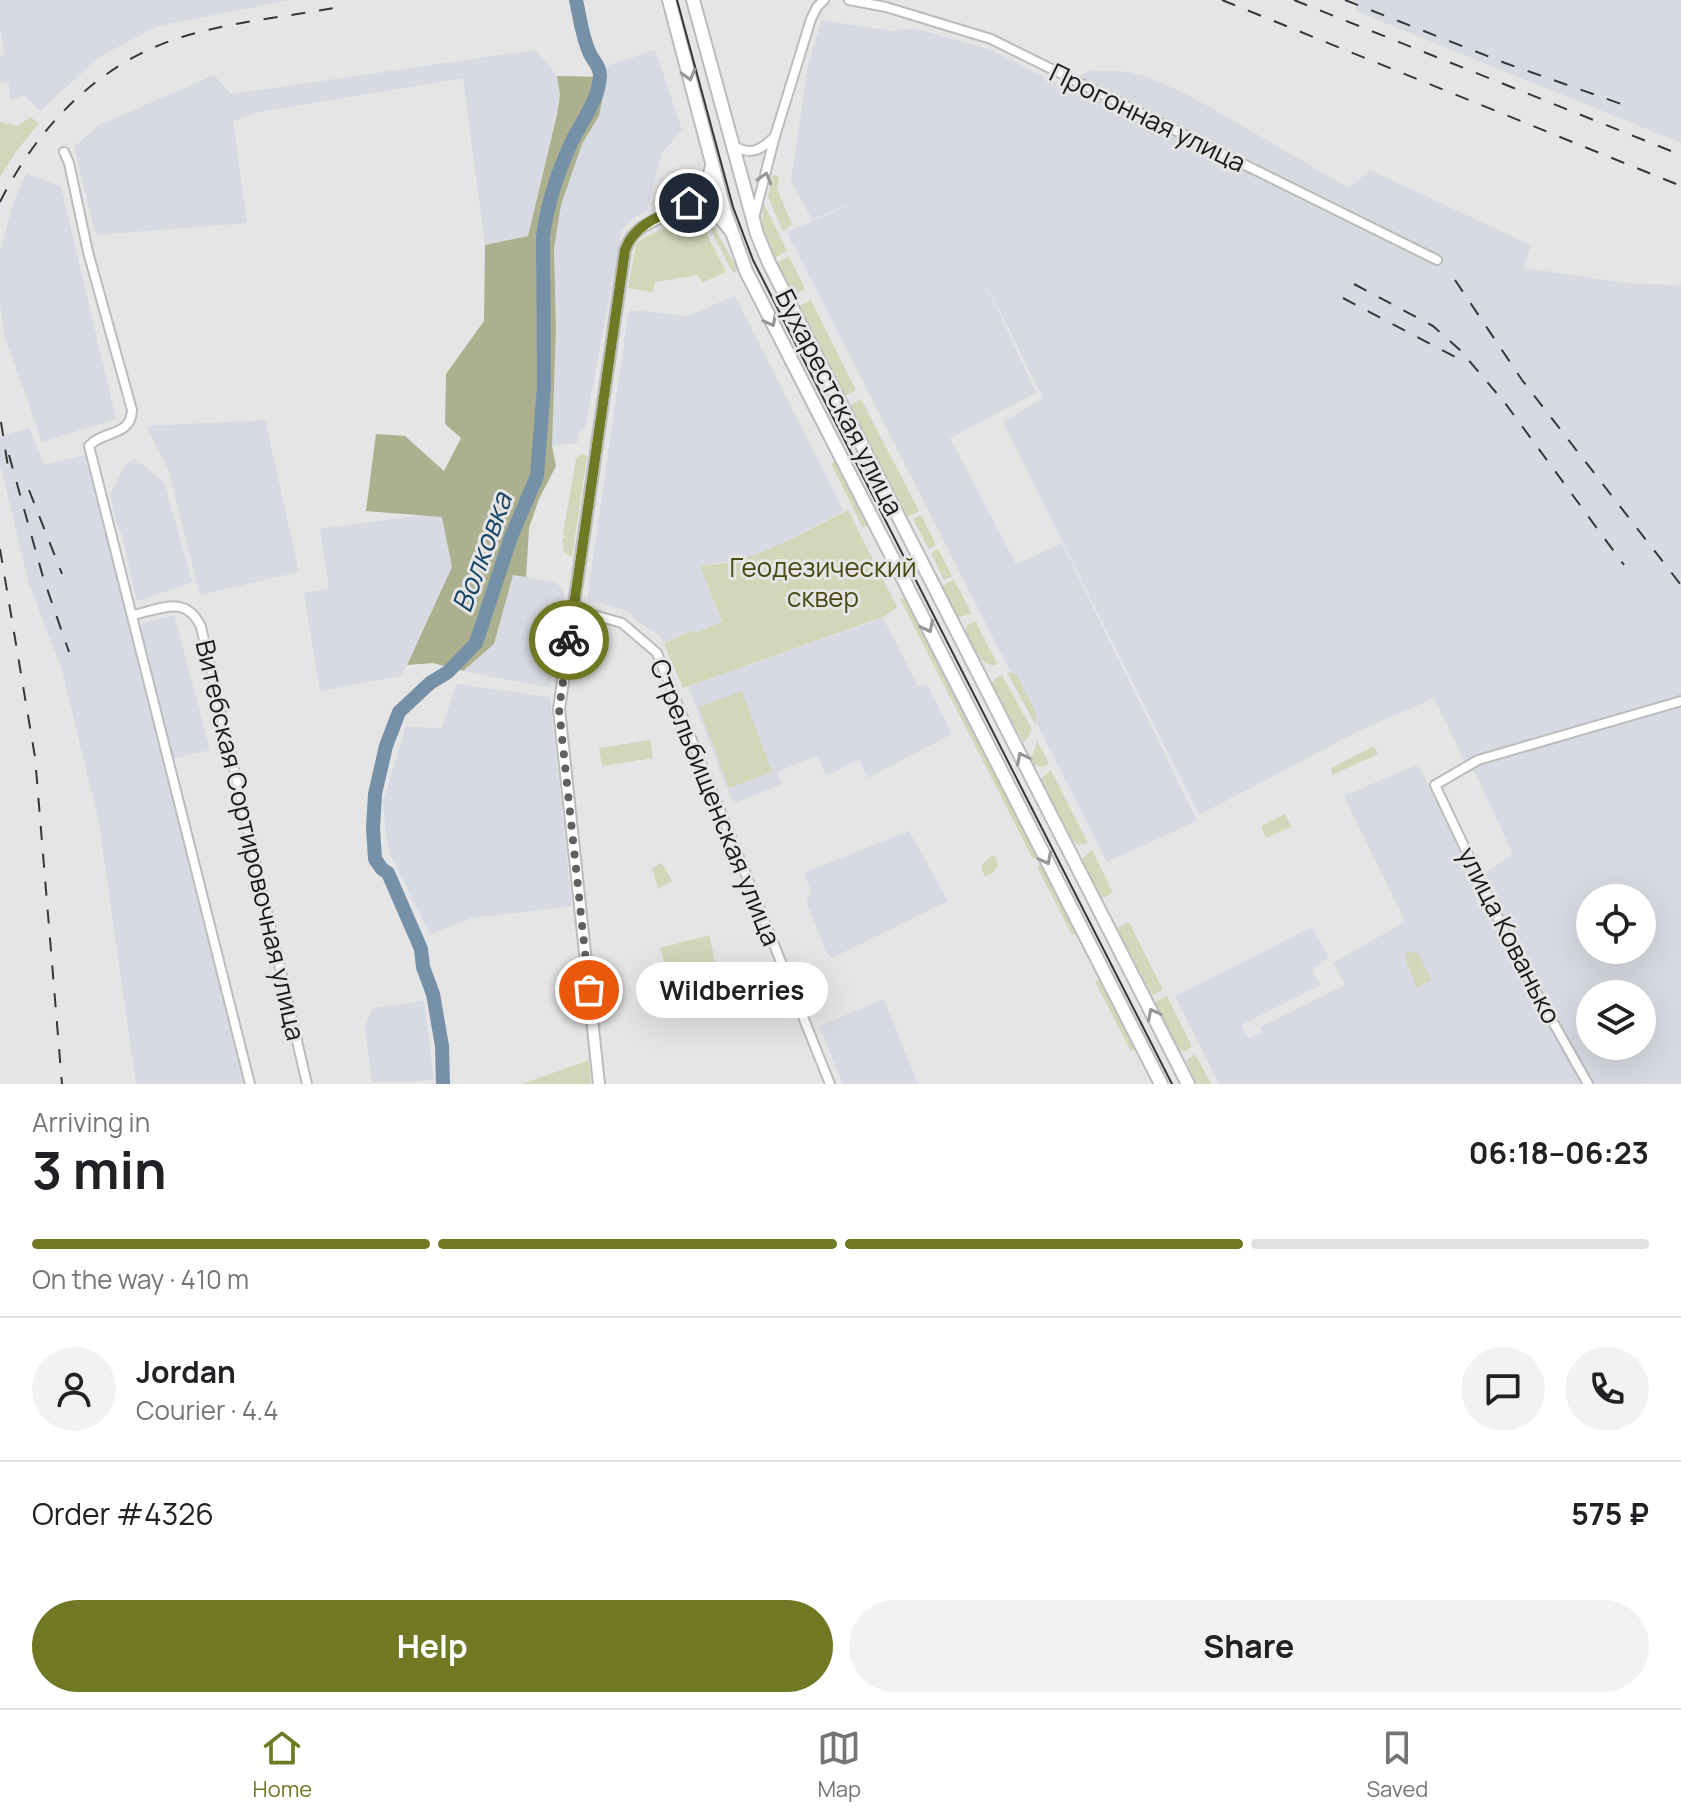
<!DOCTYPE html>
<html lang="en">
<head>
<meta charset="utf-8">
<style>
  :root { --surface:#fff; --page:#f2f2f2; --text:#202124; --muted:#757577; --line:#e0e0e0; --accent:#6f7822 }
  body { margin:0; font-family:Manrope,sans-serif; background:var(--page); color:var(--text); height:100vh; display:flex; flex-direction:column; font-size:30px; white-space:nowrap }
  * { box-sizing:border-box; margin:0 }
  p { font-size:26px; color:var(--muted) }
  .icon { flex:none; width:44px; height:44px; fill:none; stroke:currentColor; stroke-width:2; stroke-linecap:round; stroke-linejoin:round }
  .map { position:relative; height:1084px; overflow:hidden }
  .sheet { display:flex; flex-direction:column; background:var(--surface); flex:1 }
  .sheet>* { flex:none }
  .buttons { position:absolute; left:1576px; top:884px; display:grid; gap:16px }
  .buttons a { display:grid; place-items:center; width:80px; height:80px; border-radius:50%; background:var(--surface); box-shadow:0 8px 32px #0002; font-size:40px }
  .pin { position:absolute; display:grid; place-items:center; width:68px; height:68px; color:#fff; margin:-34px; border:4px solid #fff; border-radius:50%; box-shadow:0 2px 8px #0007 }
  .courier { position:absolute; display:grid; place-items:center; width:80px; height:80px; margin:-40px; border:6px solid #6f7822; border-radius:50%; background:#fff; color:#222; box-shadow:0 2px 10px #0007 }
  .bubble { position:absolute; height:56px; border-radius:28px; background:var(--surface); box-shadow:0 8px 32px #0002; font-size:26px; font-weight:700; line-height:56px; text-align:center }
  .headline em { font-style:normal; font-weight:700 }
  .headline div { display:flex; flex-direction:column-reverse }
  .headline { display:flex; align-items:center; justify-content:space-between; height:136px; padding:0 32px }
  h1 { font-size:52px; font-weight:700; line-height:60px }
  .bar { display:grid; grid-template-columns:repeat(4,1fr); gap:12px 8px; align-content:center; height:96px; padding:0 32px }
  .bar i { height:10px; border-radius:6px; background:var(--line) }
  .bar .selected { background:var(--accent) }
  .bar p { grid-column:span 4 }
  .line { display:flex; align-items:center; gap:20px; padding:0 32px; border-top:2px solid var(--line) }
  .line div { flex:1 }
  .round { display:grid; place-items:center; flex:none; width:84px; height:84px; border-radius:42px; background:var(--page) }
  .cta { display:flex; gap:16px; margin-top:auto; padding:16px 32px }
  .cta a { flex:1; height:92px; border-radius:48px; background:var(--accent); color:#fff; font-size:32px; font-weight:700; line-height:92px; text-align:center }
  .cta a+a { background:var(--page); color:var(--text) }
  .tabs { display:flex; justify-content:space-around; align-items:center; height:112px; border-top:2px solid var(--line); background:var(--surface); font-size:22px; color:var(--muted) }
  .tabs a { display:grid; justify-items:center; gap:4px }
  .tabs .selected { color:var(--accent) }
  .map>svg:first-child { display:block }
  .built { fill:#d7dae2; fill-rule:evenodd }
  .green { fill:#d3d6b9 }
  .forest { fill:#acb08f }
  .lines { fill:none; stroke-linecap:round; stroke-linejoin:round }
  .river { stroke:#7690a7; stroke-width:14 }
  .minor-casing { stroke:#bbbcbd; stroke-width:12 }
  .tertiary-casing { stroke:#bbbcbd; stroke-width:14 }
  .secondary-casing { stroke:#bbbcbd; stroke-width:16 }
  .minor { stroke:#fff; stroke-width:8 }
  .tertiary { stroke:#fff; stroke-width:10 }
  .secondary { stroke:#fff; stroke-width:12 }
  .tram { stroke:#373738; stroke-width:2 }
  .rail { stroke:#373738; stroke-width:2; stroke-dasharray:14 14; stroke-linecap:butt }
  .oneway { stroke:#979798 }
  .done { stroke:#606061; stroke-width:8; stroke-dasharray:0 14.4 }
  .route { stroke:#6f7822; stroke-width:10 }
  .labels { text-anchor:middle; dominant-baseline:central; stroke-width:6; stroke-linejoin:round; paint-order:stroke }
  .street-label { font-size:26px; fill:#181819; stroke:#e5e5e6 }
  .park-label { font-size:26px; fill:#474912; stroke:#e5e5e6 }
  .water-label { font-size:28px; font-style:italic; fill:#174365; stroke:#e5e5e6 }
</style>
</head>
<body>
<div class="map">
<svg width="1681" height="1084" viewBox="0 0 1681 1084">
  <rect width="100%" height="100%" fill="#e5e5e6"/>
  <!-- built -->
  <g class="built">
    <path d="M0 0H291L157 26 98 58 40 111 24 95 11 100 8 81 0 83V56L5 54 0 27Z"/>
    <path d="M1349 0H1681V143L1356 11 1357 3Z"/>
    <path d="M822 20 891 31 913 28 992 50 1066 88 1089 70 1129 72 1148 77 1189 95 1349 188 1370 170 1531 245 1524 268 1633 284 1681 285V1084H1594L1526 963 1484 874 1513 854 1476 775 1465 762 1434 698 1359 731 1199 815 1003 422 1043 398 997 305 968 261 996 306 1036 393 950 438 1016 564 1062 543 1197 821 1107 862 787 232 868 197 812 219 791 181 808 65ZM1590 898H1642V950H1590ZM1590 994H1642V1046H1590Z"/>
    <path d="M536 50 557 76 560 95 528 237 485 245 463 78 258 112 233 121 247 223 96 235 74 147 99 125 214 75 231 94Z"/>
    <path d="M655 50 682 130 662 153 647 210 632 219 622 230 585 428 578 434 577 443 552 446 556 329 554 248 561 204 582 144 599 116 607 66Z"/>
    <path d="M27 173 61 187 116 419 42 442 5 337 0 305V253L13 203Z"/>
    <path d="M735 296 844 511 774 547 746 558 700 566 721 622 694 633 692 630 663 643 660 636 634 619 630 612 587 600 628 315 631 310 687 316Z"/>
    <path d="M265 420 299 572 200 595 169 471 146 426Z"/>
    <path d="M29 428 44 465 85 455 132 626 174 615 210 750 166 760 248 1084H136L99 823 62 670 29 584 0 464V436Z"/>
    <path d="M135 459 164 482 192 582 142 600 136 599 121 530 117 526 110 495 126 464Z"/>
    <path d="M460 510 452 567 401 676 320 691 304 593 329 589 320 529Z"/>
    <path d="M513 574 556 583 564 590 550 688 463 671 494 644Z"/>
    <path d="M883 618 918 687 927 684 952 734 868 778 859 759 826 776 817 756 777 772 782 784 733 804 688 686Z"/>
    <path d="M456 684 550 697 572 906 472 918 430 934 391 856 386 836 383 803 406 726 442 729Z"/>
    <path d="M1418 764 1517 968 1583 1084H1219L1175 996 1312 927 1329 958 1312 970 1320 985 1242 1025 1248 1039 1262 1032 1260 1027 1345 985 1334 963 1405 921 1344 796Z"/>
    <path d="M909 831 948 901 832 958 827 954 806 901 811 891 804 873Z"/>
    <path d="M884 999 918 1084H843L819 1026Z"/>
    <path d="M424 1001 434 1079 410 1082H372L365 1027 373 1008Z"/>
  </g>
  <!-- green -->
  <g class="green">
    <path d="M30 117 39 123 15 153 0 177V122L18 126Z"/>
    <path d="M773 175 779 176 777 189 792 224 783 232 768 196Z"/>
    <path d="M763 202 787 251 775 258 762 224Z"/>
    <path d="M704 209 738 270 733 273 701 211Z"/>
    <path d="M696 213 726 272 702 283 698 275 655 282 653 292 628 288 636 245 643 238Z"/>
    <path d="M789 256 805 289 794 295 777 263Z"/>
    <path d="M811 300 856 390 845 396 799 306Z"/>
    <path d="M861 399 919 511 907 517 850 405Z"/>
    <path d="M584 454 587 456 572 557 564 552 562 538H565L563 534 576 459 579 455Z"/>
    <path d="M835 461 868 525 863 528 831 464Z"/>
    <path d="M848 510 897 607 883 617 683 688 664 644 692 630 694 633 722 622 700 566C754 563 800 534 848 510Z"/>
    <path d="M921 515 936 545 929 549 913 519Z"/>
    <path d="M938 549 952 576 944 580 931 553Z"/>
    <path d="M954 580 972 614 958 617 942 585Z"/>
    <path d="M905 597 1037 857 1033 859 900 599Z"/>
    <path d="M975 621 998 665C978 667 973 646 965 630L967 625Z"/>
    <path d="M1007 672 1016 674 1036 713 1035 724Z"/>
    <path d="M1002 675 1032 730 1024 743 992 684 994 679Z"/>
    <path d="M742 691 772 772 729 788 699 707Z"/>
    <path d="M650 740 653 758 602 766 599 748Z"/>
    <path d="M1037 741 1049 764 1042 767 1034 765 1031 760Z"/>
    <path d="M1374 746 1378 754 1332 775 1331 768Z"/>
    <path d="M1051 770 1088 843 1079 845 1073 841 1041 779Z"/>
    <path d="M1285 814 1291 827 1266 838 1261 826Z"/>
    <path d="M1092 850 1113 893 1102 898 1082 859Z"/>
    <path d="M991 856 996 857 998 865 993 873 985 876 982 871V865Z"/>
    <path d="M662 863 672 881 658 889 652 868Z"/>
    <path d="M1041 865 1076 933 1072 935 1037 867Z"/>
    <path d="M1129 922 1163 990 1152 995 1117 928Z"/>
    <path d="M709 935 716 965 668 977 660 948Z"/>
    <path d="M1408 951 1419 954 1431 980 1417 988 1407 964 1405 953Z"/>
    <path d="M1100 979 1135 1049 1131 1051 1095 982Z"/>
    <path d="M1167 996 1192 1047 1185 1051 1179 1050 1155 1002Z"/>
    <path d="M1195 1054 1211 1084H1197L1186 1061Z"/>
    <path d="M589 1060 591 1084H522Z"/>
  </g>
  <!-- forest -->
  <path class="forest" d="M557 76 607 77 599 116 582 144 561 205 554 248 556 329 552 446 556 466 539 499 529 528 526 577 513 575 494 644 463 671 433 663 407 665 452 567 442 517 366 511 376 434 405 436 444 471 461 438 445 424 446 374 484 321 485 245 528 236 557 114 560 95Z"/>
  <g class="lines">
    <!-- river -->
    <path class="river" d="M443 1084 442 1046 433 994 423 967 421 949 388 873 382 869 375 859 373 828 375 794 386 746 399 712 430 683 448 672 476 643 511 537 537 476 544 386 543 237C547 204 557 174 571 143 581 122 599 100 600 76 600 66 594 62 590 54 582 37 580 18 576 0"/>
    <defs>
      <g id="minor">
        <path d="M849 0 886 7 991 39 1437 260"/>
        <path d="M732 145C750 156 761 151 775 136"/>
        <path d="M64 152 69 163 88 252 132 410C131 437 103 430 89 446L250 1084"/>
        <path d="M754 218 775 136 811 19 817 7 824 0"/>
        <path d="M573 609 622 623 657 653 830 1084"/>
        <path d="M133 615C161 609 186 594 201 627L307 1084"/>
        <path d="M1588 1084 1518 960 1435 785 1478 760 1681 701"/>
      </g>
      <g id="tertiary">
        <path d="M689 203 708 204 730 231"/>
        <path d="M599 1084 559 709 625 250C635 219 668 220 689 201 702 191 708 179 712 164"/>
      </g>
      <g id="secondary">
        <path d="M669 0 725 212 746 271 1161 1084"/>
        <path d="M693 0 757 234 769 263 1188 1084"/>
      </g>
    </defs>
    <!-- minor casing -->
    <use href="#minor" class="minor-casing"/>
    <!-- tertiary casing -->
    <use href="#tertiary" class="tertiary-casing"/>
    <!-- secondary casing -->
    <use href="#secondary" class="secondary-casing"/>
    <!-- minor -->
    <use href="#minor" class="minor"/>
    <!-- tertiary -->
    <use href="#tertiary" class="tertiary"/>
    <!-- secondary -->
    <use href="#secondary" class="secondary"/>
    <!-- tram -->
    <path class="tram" d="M677 0 733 207 753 260 1172 1084"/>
    <!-- rail -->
    <g class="rail">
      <path d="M1222 0 1681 186"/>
      <path d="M1294 0 1681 155"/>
      <path d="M1345 0 1505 63 1627 106"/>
      <path d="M0 202C38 126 100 62 182 37 231 22 284 17 334 8"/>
      <path d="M1455 280 1522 380 1681 585"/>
      <path d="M1354 284 1433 326 1460 350 1505 403 1624 565"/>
      <path d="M1343 298 1459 359"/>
      <path d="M1 422 8 467"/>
      <path d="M9 455 43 577 69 652"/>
      <path d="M29 490 62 574"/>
      <path d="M0 549 35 757 62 1084"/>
    </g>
  </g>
  <!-- one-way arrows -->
  <defs><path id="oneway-chevron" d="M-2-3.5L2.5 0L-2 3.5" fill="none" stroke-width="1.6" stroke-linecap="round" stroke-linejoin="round" transform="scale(2)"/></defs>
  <g class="oneway">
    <use href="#oneway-chevron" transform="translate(689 75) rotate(75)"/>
    <use href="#oneway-chevron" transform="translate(765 178) rotate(-74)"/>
    <use href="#oneway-chevron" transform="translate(771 321) rotate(63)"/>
    <use href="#oneway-chevron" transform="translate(928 627) rotate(63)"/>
    <use href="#oneway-chevron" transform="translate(1022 758) rotate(-117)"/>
    <use href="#oneway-chevron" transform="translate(1046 859) rotate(63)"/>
    <use href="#oneway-chevron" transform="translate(1153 1014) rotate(-117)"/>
  </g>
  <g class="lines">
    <!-- done -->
    <path class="done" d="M569 640 559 709 589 990"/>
    <!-- route -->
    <path class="route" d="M569 640 625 250C634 223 665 214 689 203"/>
  </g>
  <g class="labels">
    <!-- street labels -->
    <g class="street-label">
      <text transform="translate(1148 117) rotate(26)">Прогонная улица</text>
      <text transform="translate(840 402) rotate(63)">Бухарестская улица</text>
      <text transform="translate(716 802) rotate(68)">Стрельбищенская улица</text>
      <text transform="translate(251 840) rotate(77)">Витебская Сортировочная улица</text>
      <text transform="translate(1510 935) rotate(63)">улица Кованько</text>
    </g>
    <!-- park labels -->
    <g class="park-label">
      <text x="823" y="567">Геодезический<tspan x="823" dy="30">сквер</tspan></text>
    </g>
    <!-- water labels -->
    <g class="water-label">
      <text transform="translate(481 552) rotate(-70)">Волковка</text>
    </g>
  </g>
</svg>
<div class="buttons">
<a><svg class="icon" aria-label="locate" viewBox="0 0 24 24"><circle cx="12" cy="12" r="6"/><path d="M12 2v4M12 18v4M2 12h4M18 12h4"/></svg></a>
<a><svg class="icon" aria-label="layers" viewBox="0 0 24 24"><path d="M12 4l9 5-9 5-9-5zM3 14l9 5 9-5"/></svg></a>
</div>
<div class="pin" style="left:589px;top:990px;background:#ea580c"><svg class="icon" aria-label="bag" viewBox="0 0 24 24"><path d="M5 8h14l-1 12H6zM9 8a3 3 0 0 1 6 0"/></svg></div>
<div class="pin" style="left:689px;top:203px;background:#1f2937"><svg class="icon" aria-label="home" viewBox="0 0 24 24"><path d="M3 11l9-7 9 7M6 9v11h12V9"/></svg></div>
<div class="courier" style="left:569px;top:640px"><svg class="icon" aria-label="bike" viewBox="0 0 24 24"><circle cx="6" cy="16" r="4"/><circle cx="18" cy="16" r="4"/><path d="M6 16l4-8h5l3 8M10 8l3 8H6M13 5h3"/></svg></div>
<div class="bubble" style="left:636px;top:962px;width:192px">Wildberries</div>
</div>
<section class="sheet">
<div class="headline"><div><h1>3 min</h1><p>Arriving in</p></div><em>06:18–06:23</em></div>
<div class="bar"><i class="selected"></i><i class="selected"></i><i class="selected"></i><i></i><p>On the way · 410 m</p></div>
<div class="line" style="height:144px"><a class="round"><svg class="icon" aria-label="person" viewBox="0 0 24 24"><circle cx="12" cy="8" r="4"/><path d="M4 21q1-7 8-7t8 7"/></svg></a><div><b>Jordan</b><p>Courier · 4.4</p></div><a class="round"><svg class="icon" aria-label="chat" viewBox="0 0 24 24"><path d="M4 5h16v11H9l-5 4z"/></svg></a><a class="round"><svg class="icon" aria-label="phone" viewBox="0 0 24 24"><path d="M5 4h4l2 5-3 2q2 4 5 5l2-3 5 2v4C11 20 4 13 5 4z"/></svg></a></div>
<div class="line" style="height:104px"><div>Order #4326</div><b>575 ₽</b></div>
<div class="cta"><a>Help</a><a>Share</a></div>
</section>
<nav class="tabs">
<a class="selected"><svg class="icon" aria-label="home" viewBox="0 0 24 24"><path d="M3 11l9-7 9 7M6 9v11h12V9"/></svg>Home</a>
<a><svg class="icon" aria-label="map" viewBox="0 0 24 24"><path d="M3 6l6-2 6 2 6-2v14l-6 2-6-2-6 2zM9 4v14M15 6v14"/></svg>Map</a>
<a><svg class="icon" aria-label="saved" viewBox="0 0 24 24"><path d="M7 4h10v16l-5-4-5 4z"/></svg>Saved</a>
</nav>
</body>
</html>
